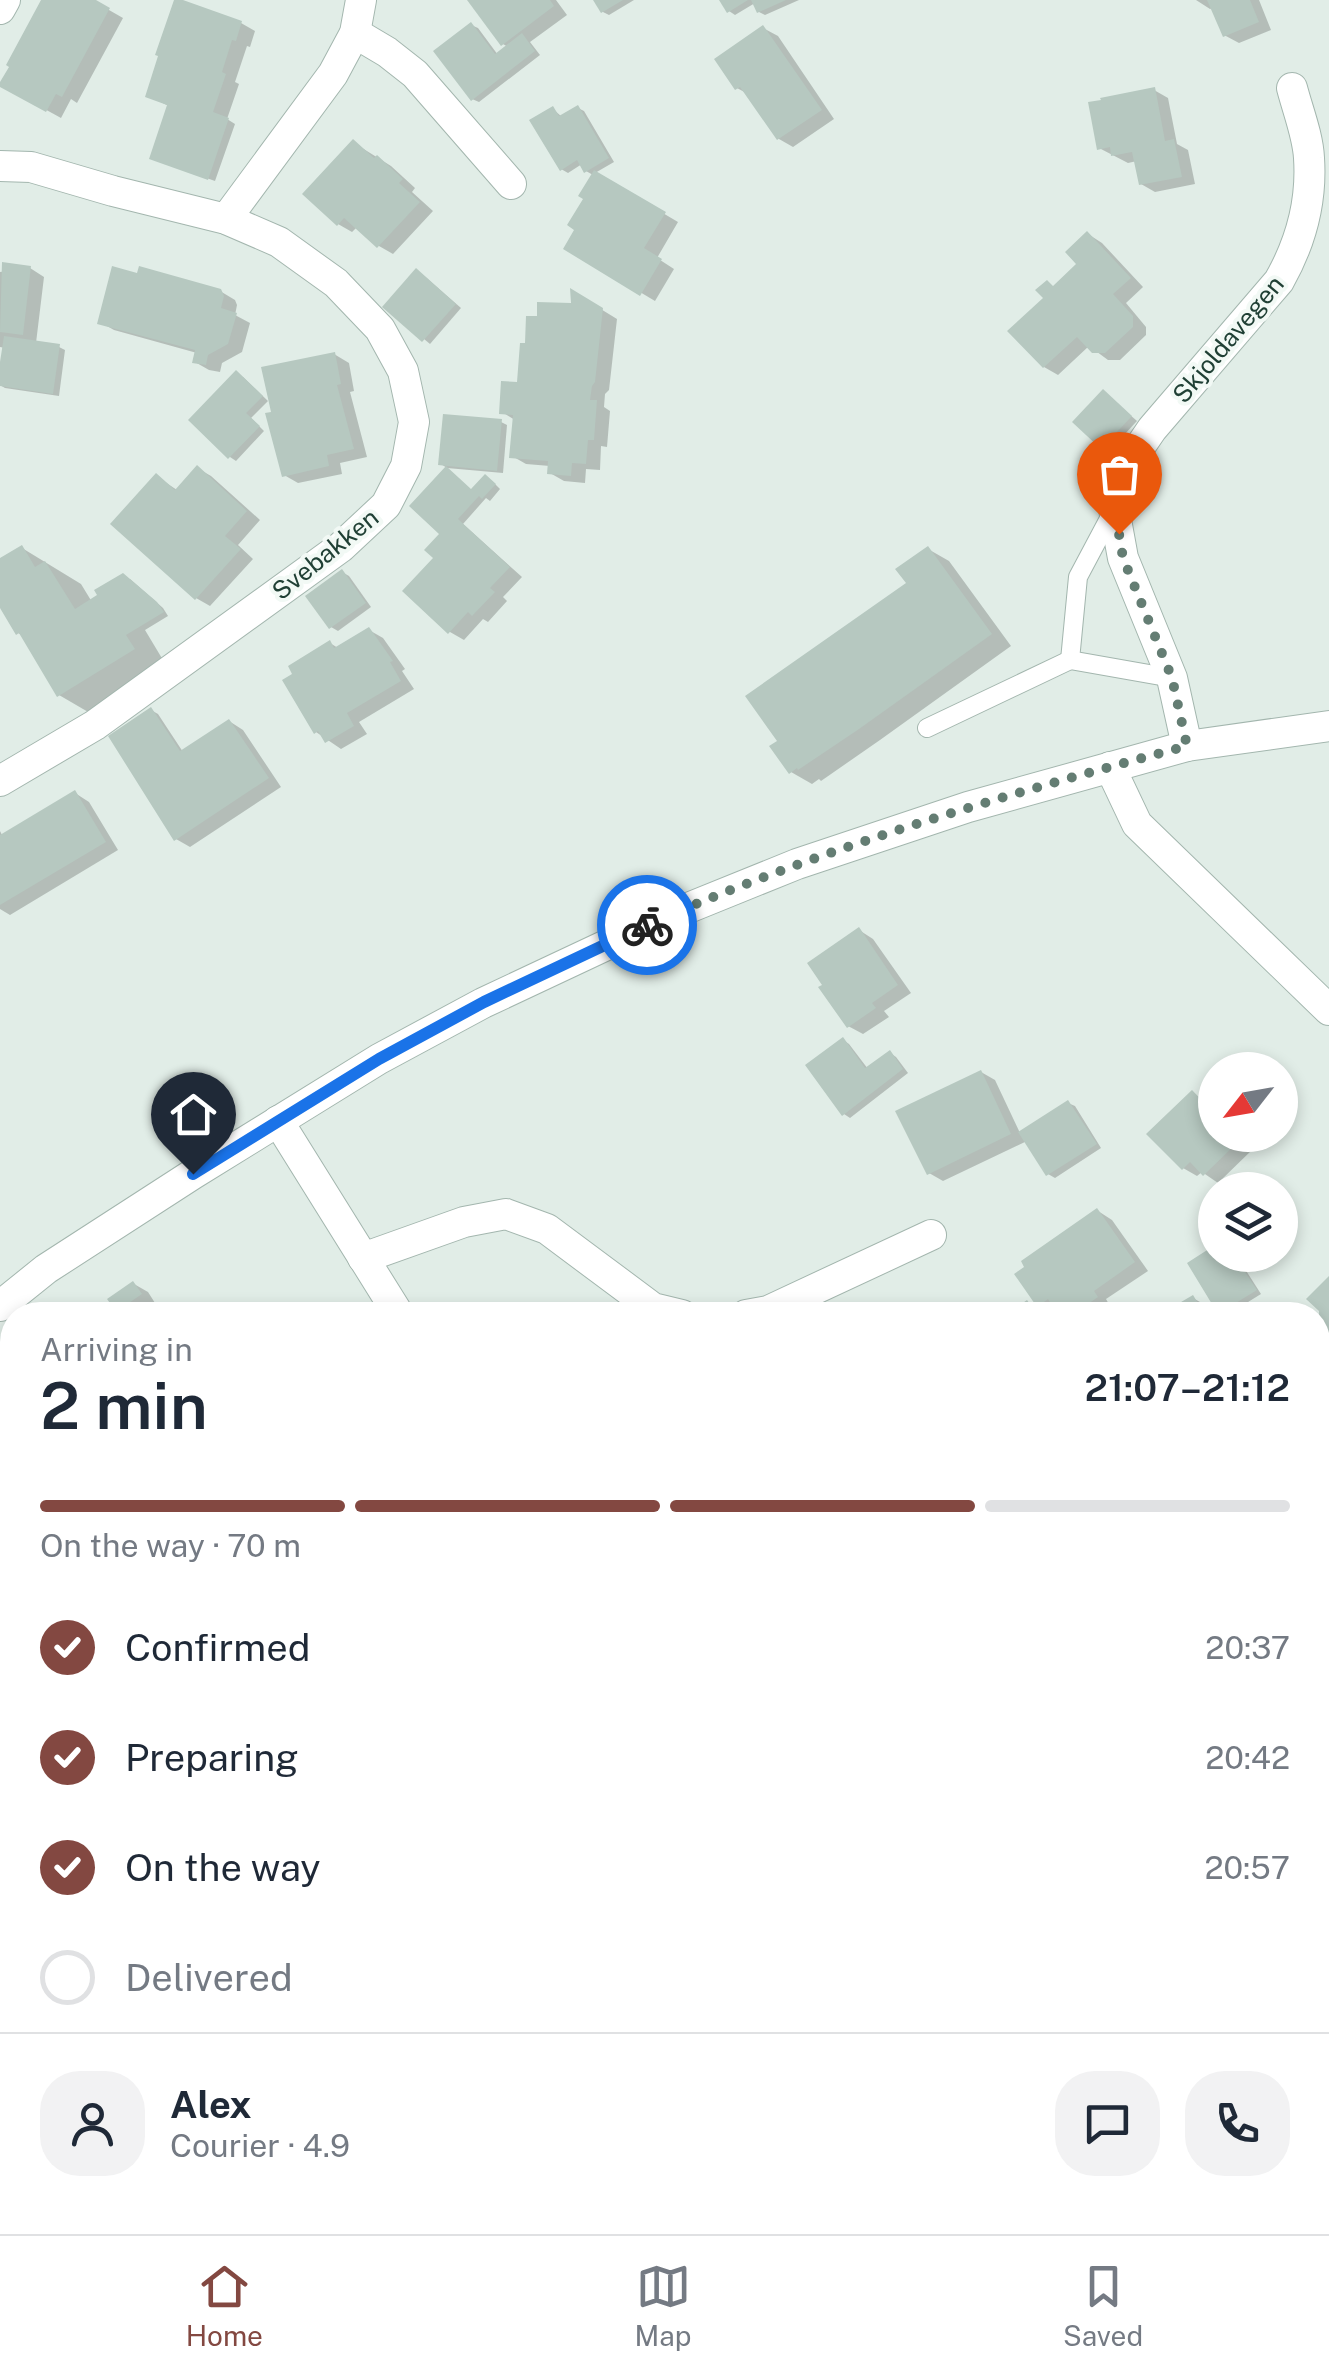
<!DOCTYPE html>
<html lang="en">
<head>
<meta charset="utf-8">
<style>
  :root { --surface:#fff; --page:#f2f2f3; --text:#1f2937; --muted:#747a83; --line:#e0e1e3; --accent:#834841 }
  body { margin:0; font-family:"Public Sans",sans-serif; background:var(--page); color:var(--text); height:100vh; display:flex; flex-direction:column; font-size:38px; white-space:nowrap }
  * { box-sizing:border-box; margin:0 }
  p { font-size:32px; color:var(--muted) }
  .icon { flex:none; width:55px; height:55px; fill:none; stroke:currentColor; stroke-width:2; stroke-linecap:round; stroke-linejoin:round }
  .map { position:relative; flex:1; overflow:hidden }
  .panel { position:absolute; left:0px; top:1302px; width:1330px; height:932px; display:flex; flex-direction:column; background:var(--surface); border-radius:40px 40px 0 0; box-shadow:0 5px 15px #0003 }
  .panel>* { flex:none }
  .needle { width:65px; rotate:239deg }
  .buttons { position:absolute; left:1198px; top:1052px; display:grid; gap:20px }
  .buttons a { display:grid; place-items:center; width:100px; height:100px; border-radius:50%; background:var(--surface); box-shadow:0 5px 15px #0003; font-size:50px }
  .pin { position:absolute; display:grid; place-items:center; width:85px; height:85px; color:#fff; margin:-102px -42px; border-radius:50% 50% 50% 0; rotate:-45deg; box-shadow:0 0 10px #0007 }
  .pin .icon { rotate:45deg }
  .courier { position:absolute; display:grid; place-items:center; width:100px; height:100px; margin:-50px; border:8px solid #1a73e8; border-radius:50%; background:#fff; color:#222; box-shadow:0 2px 12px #0007 }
  .head em { font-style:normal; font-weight:600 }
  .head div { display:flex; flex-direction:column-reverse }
  .head { display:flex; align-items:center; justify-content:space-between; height:170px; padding:0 40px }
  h1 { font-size:65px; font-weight:600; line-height:75px }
  .bar { display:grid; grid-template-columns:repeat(4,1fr); gap:15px 10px; align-content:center; height:120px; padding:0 40px }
  .bar i { height:12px; border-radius:8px; background:var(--line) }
  .bar .active { background:var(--accent) }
  .bar p { grid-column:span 4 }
  .line { display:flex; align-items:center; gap:25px; padding:0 40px; border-top:2px solid var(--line) }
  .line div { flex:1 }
  .round { display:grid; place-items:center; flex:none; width:105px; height:105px; border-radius:40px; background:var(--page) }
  ol { padding:0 40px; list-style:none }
  li { display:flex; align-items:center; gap:30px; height:110px }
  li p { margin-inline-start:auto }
  li .icon { padding:10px; border-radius:50%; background:var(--accent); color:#fff; stroke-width:4 }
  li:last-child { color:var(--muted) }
  li i { width:55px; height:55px; border:5px solid var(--line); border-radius:50% }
  .tab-bar { display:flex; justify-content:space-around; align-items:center; height:140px; border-top:2px solid var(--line); background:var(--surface); font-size:28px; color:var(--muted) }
  .tab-bar a { display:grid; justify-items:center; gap:5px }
  .tab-bar .active { color:var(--accent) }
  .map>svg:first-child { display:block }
  .shadow { fill:#0003 }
  .building { fill:#b6c8c0 }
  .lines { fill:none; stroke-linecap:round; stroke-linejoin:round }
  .service-casing { stroke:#a3b6ae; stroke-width:20 }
  .minor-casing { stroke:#a3b6ae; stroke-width:32 }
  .tertiary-casing { stroke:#a3b6ae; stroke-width:32 }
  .service { stroke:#fff; stroke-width:18 }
  .minor { stroke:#fff; stroke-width:30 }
  .tertiary { stroke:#fff; stroke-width:30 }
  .done { stroke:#647d73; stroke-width:10; stroke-dasharray:0 18 }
  .route { stroke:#1a73e8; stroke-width:12 }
  .labels { text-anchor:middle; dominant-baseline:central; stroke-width:8; stroke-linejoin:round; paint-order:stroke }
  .street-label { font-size:25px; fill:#204035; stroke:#f2f9f5 }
</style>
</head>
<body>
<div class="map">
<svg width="1329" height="2234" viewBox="0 0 1329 2234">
  <rect width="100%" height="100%" fill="#e1ede7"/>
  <!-- shadow -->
  <g class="shadow">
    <path d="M44 0H96L95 2 123 18 77 103 71 99 61 118 1 85Z"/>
    <path d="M177 0 241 23 255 31 250 47 247 46 235 82 239 84 227 119 235 124 215 181 158 161 169 106 148 96Z"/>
    <path d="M470 0H556L567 15 530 42 540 55 479 102 472 99 471 25 478 28 498 55 508 47 503 44Z"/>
    <path d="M596 0H634L609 15 603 12Z"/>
    <path d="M722 0H799L765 15 759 12 755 3 735 15 729 11Z"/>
    <path d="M1196 0H1259L1271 30 1239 43 1224 35 1213 8 1210 9Z"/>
    <path d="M763 28 778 36 834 119 793 147 779 139 748 94 737 88Z"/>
    <path d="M1154 90 1168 98 1177 144 1188 150 1195 184 1155 192 1141 184 1137 161 1128 163 1099 148Z"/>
    <path d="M578 108 584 111 614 162 595 173 678 222 657 258 674 269 655 301 566 248 578 229 593 175 586 171 582 164 568 173 561 169 553 109 562 117Z"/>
    <path d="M354 143 391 166 415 188 412 192 433 211 393 254 379 246 358 226 352 232 338 224Z"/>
    <path d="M1088 234 1102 243 1143 287 1126 303 1146 327V335L1120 360H1108L1089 346 1058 375 1044 367 1056 288 1080 265Z"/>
    <path d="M30 268 44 277 36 343 59 347 65 350 59 396 5 388 0 385 5 348 0 347V272Z"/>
    <path d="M423 275 461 308 430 344 385 306Z"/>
    <path d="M220 291 235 300 237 305 235 315 250 323 242 352 222 363 220 372 209 370 195 362 197 353 114 330 100 322Z"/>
    <path d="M573 292 617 319 609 390 605 394 604 407 610 411 607 447 601 446 600 470 586 469 585 483 564 481 550 473V466L526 464 512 456 515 420 502 412 519 385 528 346 573 306Z"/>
    <path d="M334 354 349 363 354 391 350 392 367 457 340 463 342 474 298 483 284 475Z"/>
    <path d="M243 377 268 401 251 418 264 431 236 461 230 457Z"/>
    <path d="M1104 392 1137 421 1109 451 1102 447Z"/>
    <path d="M501 422 507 425 503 473 447 468 441 464Z"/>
    <path d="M197 468 211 476 260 520 238 545 253 559 210 606 196 598 156 476 177 490Z"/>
    <path d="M492 481 500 489 490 501 486 498 463 524 522 577 503 597 507 601 488 622 483 619 464 640 450 632 436 558 472 491Z"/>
    <path d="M22 548 81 584 92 602 130 579 163 608 168 616 145 630 169 670 95 716 59 695 24 636 18 633 0 603V561Z"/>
    <path d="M928 549 949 561 1011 646 880 740 821 781 819 779 812 784 791 772 909 584Z"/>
    <path d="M342 572 349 576 371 607 338 631 331 627Z"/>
    <path d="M369 630 383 638 405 669 402 671 414 689 359 722 367 734 341 749 316 732 330 643 338 648Z"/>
    <path d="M151 710 158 714 183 752 229 721 243 730 281 787 190 847 176 839Z"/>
    <path d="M75 793 89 802 118 850 10 915 0 909V831L3 837Z"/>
    <path d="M859 930 873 939 911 993 884 1011 889 1017 863 1034 848 1026 825 986Z"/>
    <path d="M843 1040 849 1044 868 1069 890 1053 896 1057 908 1073 850 1118 844 1114Z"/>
    <path d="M981 1072 995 1080 1020 1133 1068 1103 1075 1106 1101 1148 1055 1178 1048 1174 1027 1141 943 1181 929 1173Z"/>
    <path d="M1192 1093 1206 1101 1215 1110V1135H1239L1253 1149 1218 1183 1202 1172 1197 1176 1183 1168Z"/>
    <path d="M1098 1211 1112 1220 1148 1271 1106 1299 1110 1306 1097 1315H1062L1057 1310 1053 1313 1038 1305Z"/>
    <path d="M1215 1248V1255H1236L1261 1294 1227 1315 1220 1312 1190 1263Z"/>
    <path d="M134 1284 148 1292 155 1303 137 1315H112L118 1311Z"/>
    <path d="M1193 1298 1207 1306 1212 1315H1164Z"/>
    <path d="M12 1394V1525L0 1533V1403Z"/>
    <path d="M0 1735 12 1751V1814L0 1823 12 1839V1849L0 1859Z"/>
    <path d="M1318 1935 1329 1936V1993L1318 1992Z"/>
    <path d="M883 2222H969L976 2234H866Z"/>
  </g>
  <!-- building -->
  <g class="building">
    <path d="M41 0H96L110 8 62 97 56 94 46 112 0 87V82L9 67 6 65Z"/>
    <path d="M174 0H183L242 21 236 41 232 40 222 72 226 74 213 112 229 118 208 180 149 159 167 105 145 97 158 56 155 55Z"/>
    <path d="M467 0H550L554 6 501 46Z"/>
    <path d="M593 0H623L601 13Z"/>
    <path d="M719 0H748L727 13Z"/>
    <path d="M751 0H786L757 13Z"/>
    <path d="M1207 0H1250L1259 22 1223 37Z"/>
    <path d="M471 22 495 54 522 33 535 51 471 101 433 51Z"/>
    <path d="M763 25 822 110 777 140 740 87 735 90 714 59Z"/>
    <path d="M1155 87 1165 141 1174 139 1182 177 1139 185 1132 152 1111 156 1110 147 1097 150 1088 102 1101 100 1100 98Z"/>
    <path d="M578 105 609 158 584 173 577 160 560 171 529 120 553 106 559 116Z"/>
    <path d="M353 139 374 158 377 155 403 179 399 183 420 202 377 248 344 218 337 226 302 194Z"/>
    <path d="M594 170 666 212 644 248 662 259 640 296 563 249 574 230 567 225 583 199 578 196Z"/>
    <path d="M1087 231 1131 278 1113 294 1133 316V327L1105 353H1092L1077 337 1043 368 1007 331 1043 298 1035 290 1047 280 1053 286 1076 264 1065 252Z"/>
    <path d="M2 262 31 266 23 335 0 332Z"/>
    <path d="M112 266 137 273 139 266 221 289 224 296 221 308 237 313 228 344 208 355 206 365 192 363 195 350 97 324Z"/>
    <path d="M416 268 456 304 422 342 382 307Z"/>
    <path d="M570 288 603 308 595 382 592 386 590 400H597L594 440H588L586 464 572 463 571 476 547 474 548 461 509 458 513 415 499 414 501 381 517 382 520 343H525L526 316H537V302L571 303Z"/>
    <path d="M4 336 60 344 53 394 0 386V362Z"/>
    <path d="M335 352 341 384 337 385 354 449 327 455 329 466 282 477 265 413 271 412 261 367Z"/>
    <path d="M236 370 263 396 246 413 260 426 228 459 188 420Z"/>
    <path d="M1103 389 1132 416 1101 449 1072 422Z"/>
    <path d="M443 414 502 419 497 471 438 465Z"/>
    <path d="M197 465 247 511 225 536 241 549 195 600 110 524 156 473 175 490Z"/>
    <path d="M446 466 471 489 485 474 496 484 482 499 479 496 458 519 510 567 490 588 495 592 472 616 468 612 448 634 402 591 433 558 424 550 439 534 409 506Z"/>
    <path d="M22 545 35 567 45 561 75 609 97 595 94 590 123 573 157 602 164 612 126 635 135 649 57 697 19 633 16 635 0 608V558Z"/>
    <path d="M928 546 992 634 859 729 798 770 797 768 789 774 769 746 777 741 745 696 906 583 895 569Z"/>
    <path d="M342 569 366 603 329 629 305 596Z"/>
    <path d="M369 627 393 661 390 662 401 681 347 713 354 726 325 743 318 731 314 734 282 680 292 674 288 666 330 640 334 648Z"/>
    <path d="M151 707 180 751 229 719 269 778 174 841 108 736Z"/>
    <path d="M75 790 106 842 0 905V835Z"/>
    <path d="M859 927 898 985 872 1003 876 1008 847 1028 818 987 822 985 807 963Z"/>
    <path d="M843 1037 865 1068 890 1050 903 1069 842 1116 805 1065Z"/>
    <path d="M981 1070 1011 1134 927 1175 895 1111Z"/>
    <path d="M1192 1090 1215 1114V1135H1235L1240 1140 1203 1176 1190 1162 1182 1170 1146 1134Z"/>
    <path d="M1068 1100 1097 1144 1046 1176 1018 1132Z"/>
    <path d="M1097 1208 1135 1262 1094 1291 1098 1297 1072 1315H1066L1063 1312 1058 1315 1048 1299 1037 1307 1014 1274 1024 1267 1021 1261Z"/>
    <path d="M1215 1245V1255H1234L1257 1290 1218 1314 1187 1263Z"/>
    <path d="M1329 1276V1340L1325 1343 1318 1335 1319 1311 1306 1299Z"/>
    <path d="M133 1281 142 1294 123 1307 128 1315H108L115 1310 107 1299Z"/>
    <path d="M1193 1295 1205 1315H1159Z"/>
    <path d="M1027 1300 1038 1315H1006Z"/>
    <path d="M879 1306 885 1315H865Z"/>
    <path d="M12 1391V1508L0 1516V1400Z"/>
    <path d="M0 1742 12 1758V1795L0 1805Z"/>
    <path d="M1318 1933 1329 1934 1326 1987 1318 1986Z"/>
    <path d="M24 2222H80L86 2226 81 2234H17Z"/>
    <path d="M878 2222H962L969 2234H861Z"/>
  </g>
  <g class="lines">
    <defs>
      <g id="service">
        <path d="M1112 513 1078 577 1070 660 1172 678"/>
        <path d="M927 728 1070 660"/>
      </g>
      <g id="minor">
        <path d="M0 9 5 0"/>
        <path d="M355 33 387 52 415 74 511 184"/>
        <path d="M0 166 31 167 113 191 226 219 279 242 336 283 380 329 403 371 414 422 406 466 386 505 341 547 95 725 0 781"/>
        <path d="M226 219 333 74 355 33 361 0"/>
        <path d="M1187 746 1172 678 1123 558 1114 509 1126 467 1152 429 1279 281C1300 244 1312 202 1309 158 1308 136 1298 111 1292 88"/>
        <path d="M1110 767 1137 824 1329 1010"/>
        <path d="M278 1121 399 1315"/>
        <path d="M363 1258 464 1222 506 1214 547 1229 653 1308 682 1315"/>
        <path d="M746 1315 768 1311 931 1235"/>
        <path d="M1318 1853H1329"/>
        <path d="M0 2000 12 1985"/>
        <path d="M367 2222 391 2234"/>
        <path d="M1300 2222 1325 2234"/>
        <path d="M526 2234 530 2222"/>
        <path d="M1157 2234 1179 2222"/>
      </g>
      <path id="tertiary" d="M0 1306 46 1269 193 1174 379 1059 483 1003 666 917 797 864 968 807 1187 746 1329 726"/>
    </defs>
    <!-- service casing -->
    <use href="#service" class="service-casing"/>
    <!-- minor casing -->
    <use href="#minor" class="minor-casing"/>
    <!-- tertiary casing -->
    <use href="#tertiary" class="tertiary-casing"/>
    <!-- service -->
    <use href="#service" class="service"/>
    <!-- minor -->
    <use href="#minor" class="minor"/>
    <!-- tertiary -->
    <use href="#tertiary" class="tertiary"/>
  </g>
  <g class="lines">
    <!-- done -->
    <path class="done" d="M647 925C821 848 1004 795 1187 746L1172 678 1123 558 1119 534"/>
    <!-- route -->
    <path class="route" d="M193 1174 379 1059 484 1002 647 925"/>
  </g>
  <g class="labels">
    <!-- street labels -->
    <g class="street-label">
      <text transform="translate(1228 339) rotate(-50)">Skjoldavegen</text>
      <text transform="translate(325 554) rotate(-39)">Svebakken</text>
    </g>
  </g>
</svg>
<div class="buttons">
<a><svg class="needle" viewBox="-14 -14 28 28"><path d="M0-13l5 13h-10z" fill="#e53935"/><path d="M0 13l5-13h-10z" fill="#747a83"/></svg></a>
<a><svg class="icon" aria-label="layers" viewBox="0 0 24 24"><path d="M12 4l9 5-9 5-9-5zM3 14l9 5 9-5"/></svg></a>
</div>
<div class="pin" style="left:1119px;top:534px;background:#ea580c"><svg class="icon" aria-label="bag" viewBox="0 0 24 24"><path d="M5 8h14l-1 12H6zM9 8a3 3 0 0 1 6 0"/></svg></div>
<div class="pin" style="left:193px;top:1174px;background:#1f2937"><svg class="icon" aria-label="home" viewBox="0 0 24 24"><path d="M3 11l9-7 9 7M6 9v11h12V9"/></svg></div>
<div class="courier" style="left:647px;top:925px"><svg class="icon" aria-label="bike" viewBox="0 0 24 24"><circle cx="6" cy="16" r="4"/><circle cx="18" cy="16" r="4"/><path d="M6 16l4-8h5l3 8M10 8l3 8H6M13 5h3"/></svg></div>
<section class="panel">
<div class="head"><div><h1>2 min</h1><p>Arriving in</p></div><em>21:07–21:12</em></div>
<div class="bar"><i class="active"></i><i class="active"></i><i class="active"></i><i></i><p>On the way · 70 m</p></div>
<ol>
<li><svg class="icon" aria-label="check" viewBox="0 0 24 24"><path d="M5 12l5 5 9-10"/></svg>Confirmed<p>20:37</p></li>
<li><svg class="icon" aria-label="check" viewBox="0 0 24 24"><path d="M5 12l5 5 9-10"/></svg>Preparing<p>20:42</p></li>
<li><svg class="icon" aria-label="check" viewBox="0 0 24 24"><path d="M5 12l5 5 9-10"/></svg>On the way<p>20:57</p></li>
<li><i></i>Delivered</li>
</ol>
<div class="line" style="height:180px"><a class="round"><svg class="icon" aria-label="person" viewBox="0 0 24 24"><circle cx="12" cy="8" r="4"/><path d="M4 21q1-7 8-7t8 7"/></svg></a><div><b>Alex</b><p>Courier · 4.9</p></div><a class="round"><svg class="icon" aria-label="chat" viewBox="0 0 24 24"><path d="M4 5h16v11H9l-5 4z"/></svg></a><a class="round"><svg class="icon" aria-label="phone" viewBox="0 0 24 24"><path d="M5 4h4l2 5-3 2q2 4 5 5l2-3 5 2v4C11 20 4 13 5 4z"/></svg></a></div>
</section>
</div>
<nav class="tab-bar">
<a class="active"><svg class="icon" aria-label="home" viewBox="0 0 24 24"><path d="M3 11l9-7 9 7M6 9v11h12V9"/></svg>Home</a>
<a><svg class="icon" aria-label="map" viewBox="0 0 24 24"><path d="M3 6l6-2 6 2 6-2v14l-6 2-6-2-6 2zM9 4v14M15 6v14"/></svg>Map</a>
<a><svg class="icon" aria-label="saved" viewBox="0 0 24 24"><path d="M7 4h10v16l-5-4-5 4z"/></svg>Saved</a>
</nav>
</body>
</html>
